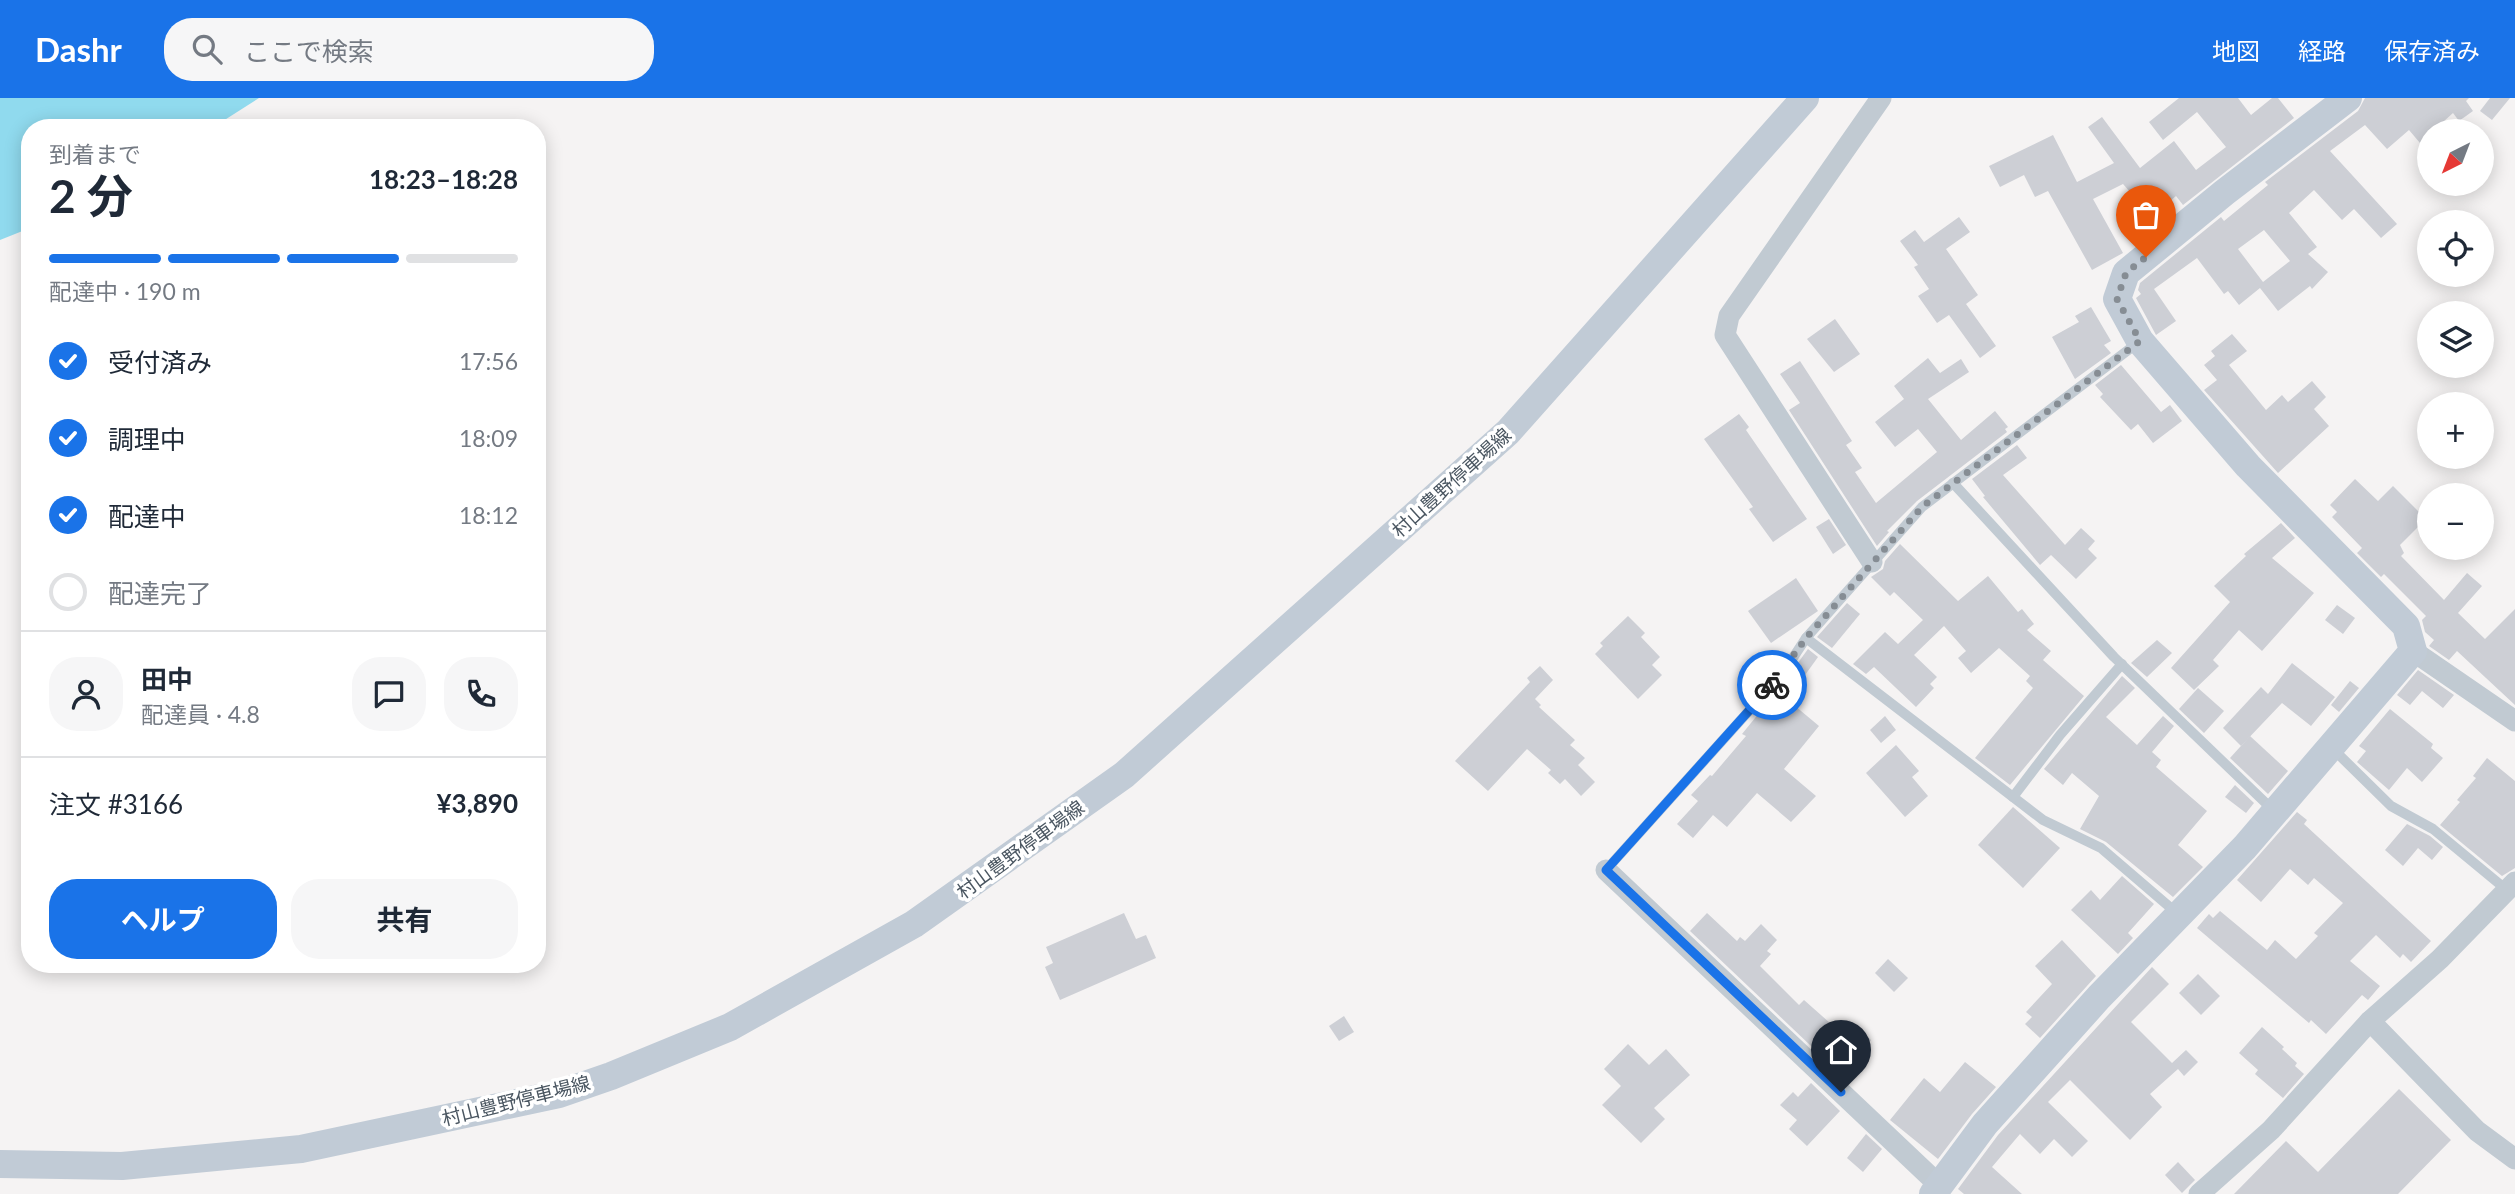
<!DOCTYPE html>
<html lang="ja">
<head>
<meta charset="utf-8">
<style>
  :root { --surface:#fff; --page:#f6f6f7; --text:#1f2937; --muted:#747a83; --line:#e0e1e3; --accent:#1a73e8 }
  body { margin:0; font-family:Lato,"Noto Sans JP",sans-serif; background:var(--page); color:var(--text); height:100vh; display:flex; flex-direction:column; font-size:26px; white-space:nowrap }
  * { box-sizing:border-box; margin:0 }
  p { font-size:23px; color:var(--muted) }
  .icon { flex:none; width:38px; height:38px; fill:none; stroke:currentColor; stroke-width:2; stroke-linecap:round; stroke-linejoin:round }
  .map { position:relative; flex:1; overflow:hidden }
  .drawer { position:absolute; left:21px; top:21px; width:525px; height:854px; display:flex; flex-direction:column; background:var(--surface); border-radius:28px; box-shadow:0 4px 18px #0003 }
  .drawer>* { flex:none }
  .needle { width:46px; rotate:222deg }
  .fabs { position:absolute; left:2417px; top:21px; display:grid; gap:14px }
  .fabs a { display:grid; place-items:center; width:77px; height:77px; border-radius:50%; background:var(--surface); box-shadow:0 4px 18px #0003; font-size:35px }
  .pin { position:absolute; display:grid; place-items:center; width:60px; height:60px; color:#fff; margin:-72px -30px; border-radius:50% 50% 50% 0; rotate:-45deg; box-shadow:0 0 7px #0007 }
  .pin .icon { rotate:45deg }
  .courier { position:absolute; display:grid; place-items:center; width:70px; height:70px; margin:-35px; border:5px solid #1a73e8; border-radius:50%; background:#fff; color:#222; box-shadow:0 2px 9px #0007 }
  .head em { font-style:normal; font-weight:700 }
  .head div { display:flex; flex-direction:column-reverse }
  .head { display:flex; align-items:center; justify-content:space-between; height:119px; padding:0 28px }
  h1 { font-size:46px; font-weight:700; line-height:52px }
  .bar { display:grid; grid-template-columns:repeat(4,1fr); gap:10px 7px; align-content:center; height:84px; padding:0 28px }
  .bar i { height:9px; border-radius:5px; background:var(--line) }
  .bar .current { background:var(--accent) }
  .bar p { grid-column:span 4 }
  .line { display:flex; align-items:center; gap:18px; padding:0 28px; border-top:2px solid var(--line) }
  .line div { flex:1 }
  .round { display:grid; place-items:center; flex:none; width:74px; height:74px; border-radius:28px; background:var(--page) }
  ol { padding:0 28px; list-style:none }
  li { display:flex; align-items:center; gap:21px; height:77px }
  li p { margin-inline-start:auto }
  li .icon { padding:7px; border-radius:50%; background:var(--accent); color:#fff; stroke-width:4 }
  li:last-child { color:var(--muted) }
  li i { width:38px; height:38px; border:4px solid var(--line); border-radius:50% }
  .cta { display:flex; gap:14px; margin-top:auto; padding:14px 28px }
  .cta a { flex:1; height:80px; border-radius:28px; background:var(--accent); color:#fff; font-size:28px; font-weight:700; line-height:80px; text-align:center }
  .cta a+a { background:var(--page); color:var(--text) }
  header { display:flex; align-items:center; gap:42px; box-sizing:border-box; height:98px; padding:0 35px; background:var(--accent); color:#fff }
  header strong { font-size:33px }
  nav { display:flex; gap:38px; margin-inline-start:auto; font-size:24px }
  .search { width:490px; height:63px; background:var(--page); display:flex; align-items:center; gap:18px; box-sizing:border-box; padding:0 24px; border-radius:28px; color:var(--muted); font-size:26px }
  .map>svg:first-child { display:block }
  .water { fill:#90daee }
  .building { fill:#cdcfd5; fill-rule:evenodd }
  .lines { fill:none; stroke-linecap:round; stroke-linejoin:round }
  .lane { stroke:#c1cad2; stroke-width:10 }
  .street { stroke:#c1cad2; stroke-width:21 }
  .secondary { stroke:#c1cbd6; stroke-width:28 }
  .done { stroke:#868d94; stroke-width:7; stroke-dasharray:0 12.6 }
  .route { stroke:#1a73e8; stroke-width:9 }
  .labels { text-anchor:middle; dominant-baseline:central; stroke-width:7; stroke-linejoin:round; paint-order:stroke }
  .street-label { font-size:19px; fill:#4a5661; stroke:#fff }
</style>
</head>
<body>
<header>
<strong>Dashr</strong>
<div class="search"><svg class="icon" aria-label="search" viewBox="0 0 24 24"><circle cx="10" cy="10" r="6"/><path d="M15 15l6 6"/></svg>ここで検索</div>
<nav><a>地図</a><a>経路</a><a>保存済み</a></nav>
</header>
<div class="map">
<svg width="2515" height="1096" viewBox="0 0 2515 1096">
  <rect width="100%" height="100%" fill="#f5f3f3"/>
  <!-- water -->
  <path class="water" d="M0 0H259L212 30H30V130L0 142Z"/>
  <!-- building -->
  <g class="building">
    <path d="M2179 0H2238L2251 17 2272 0H2278L2294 20 2183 107 2176 98 2152 119 2123 86 2093 101 2123 155 2092 172 2048 93 2035 99 2024 77 2000 89 1989 68 2053 37 2077 84 2114 65 2088 29 2102 19 2140 70 2174 43 2196 72 2226 49 2197 14 2163 42 2149 24Z"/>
    <path d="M2365 0H2469L2466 3 2473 13 2459 23 2453 15 2433 33H2429V37L2420 45 2409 32 2387 51 2365 27 2330 53 2397 126 2381 140 2354 111 2342 122 2314 92 2289 115 2317 149 2308 156 2328 174 2312 191 2310 188 2278 213 2260 190 2239 207 2228 193 2224 196 2197 160 2154 191 2176 223 2156 237 2136 200 2141 196 2138 192 2140 185 2221 119 2224 123 2268 87 2265 84 2358 13ZM2264 132 2290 163 2263 184 2238 151Z"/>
    <path d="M2490 0H2510L2492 22 2480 13Z"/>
    <path d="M1959 119 1970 134 1946 151 1978 197 1966 206 1996 248 1980 260 1949 217 1937 225 1918 198 1929 191 1914 169 1918 167 1900 143 1915 132 1924 144Z"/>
    <path d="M2091 209 2111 243 2104 247 2111 255 2075 281 2052 239 2079 224 2075 218Z"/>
    <path d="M1835 221 1860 256 1834 274 1807 241Z"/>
    <path d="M2232 236 2247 253 2229 267 2266 312 2282 297 2288 304 2312 283 2326 299 2314 311 2329 328 2278 375 2204 292 2217 282 2204 267 2215 258 2211 253Z"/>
    <path d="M1928 260 1940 275 1961 261 1969 274 1928 301 1961 342 1995 313 2008 329 2005 331 2007 334 1917 403 1887 433 1889 434 1877 448 1789 312 1800 305 1780 276 1800 263 1852 343 1846 347 1862 370 1855 374 1876 405 1937 354 1918 331 1895 349 1875 324 1904 301 1894 288Z"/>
    <path d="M2121 267 2161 314 2170 307 2182 323 2153 345 2138 326 2131 332 2100 299 2103 296 2095 287Z"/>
    <path d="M1739 316 1749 329 1746 332 1807 421 1773 444 1749 411 1753 409 1704 341Z"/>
    <path d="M2017 347 2027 360 2003 377 2065 447 2081 430 2095 443 2088 451 2097 460 2076 481 2051 457 2040 467 1983 399 1985 398 1972 381Z"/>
    <path d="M2355 381 2378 403 2393 388 2426 421 2400 447 2404 455 2401 458 2444 502 2467 475 2482 488 2458 515 2485 541 2515 511V607L2457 553 2449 562 2429 548 2434 542 2425 534 2422 522 2426 518 2384 476 2381 479 2357 455 2362 450 2332 419 2337 414 2330 407Z"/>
    <path d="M1829 421 1846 447 1833 456 1816 429Z"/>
    <path d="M2281 425 2295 440 2272 460 2314 495 2262 553 2239 532 2213 562 2219 568 2194 592 2171 570 2230 504 2214 488 2246 458 2244 456Z"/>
    <path d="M1900 446 1958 503 1988 478 2018 514 2022 511 2034 526 2027 532 2051 553 2043 562 2084 598 2010 687 1975 660 2033 590 2026 583 2030 578 1999 550 1971 575 1958 560 1966 553 1944 528 1914 557 1937 579 1930 586 1934 590 1916 609 1874 569 1866 576 1853 566 1885 534 1898 546 1923 522 1894 494 1890 498 1871 479 1883 471 1885 463Z"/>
    <path d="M1796 480 1818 513 1771 545 1748 513Z"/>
    <path d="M1847 505 1860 516 1832 550 1817 539Z"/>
    <path d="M2337 507 2355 520 2343 536 2325 522Z"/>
    <path d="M1628 518 1645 535 1641 539 1660 559 1652 567 1662 577 1638 601 1595 556 1603 548 1600 545Z"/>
    <path d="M2157 542 2172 555 2147 579 2131 565Z"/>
    <path d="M1808 551 1818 559 1790 598 1779 591Z"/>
    <path d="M2292 565 2335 599 2311 628 2282 605 2241 648 2223 630 2261 589 2268 596Z"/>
    <path d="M1540 568 1553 582 1535 601 1541 607 1539 609 1575 642 1570 647 1585 660 1578 667 1595 684 1581 698 1565 681 1560 686 1548 675 1551 672 1527 651 1488 693 1455 663 1530 584 1527 580Z"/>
    <path d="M2418 572 2454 597 2443 610 2422 593 2410 607 2397 597Z"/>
    <path d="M2122 578 2135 590 2106 619 2137 647 2163 618 2174 628 2152 654 2161 662 2156 669 2207 713 2178 747 2203 769 2173 799 2106 744 2080 731 2099 698 2072 675 2063 687 2044 671Z"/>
    <path d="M2350 583 2359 590 2339 614 2331 607Z"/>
    <path d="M2198 590 2224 613 2204 635 2179 611Z"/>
    <path d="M1777 593 1819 628 1784 671 1816 698 1791 724 1757 695 1727 729 1713 717 1693 740 1677 726 1698 703 1691 697 1710 677 1712 678 1746 638 1742 636Z"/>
    <path d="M2390 611 2433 646 2431 650 2443 660 2422 684 2407 670 2389 692 2357 664 2366 653 2359 648Z"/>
    <path d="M1885 618 1896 632 1881 645 1870 632Z"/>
    <path d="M2250 638 2288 673 2268 696 2230 660Z"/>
    <path d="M1896 647 1919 673 1912 679 1928 698 1905 719 1866 675Z"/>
    <path d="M2487 660 2515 683V770L2502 778 2440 727 2460 704 2457 702 2476 680 2473 678Z"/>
    <path d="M2235 687 2254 705 2246 715 2225 699Z"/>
    <path d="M2013 709 2060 750 2023 790 1978 747Z"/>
    <path d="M2297 714 2307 722 2304 726 2431 843 2411 864 2403 856 2400 860 2376 837 2350 863 2380 888 2368 902 2362 897 2326 936 2311 922 2309 925 2197 830 2209 816 2213 820 2220 813 2267 852 2275 842 2296 861 2318 838 2314 835 2343 805 2314 780 2308 787 2290 771 2261 804 2237 782Z"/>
    <path d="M2407 726 2430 738 2443 749 2432 762 2418 750 2403 768 2385 752Z"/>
    <path d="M2122 778 2154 806 2128 835 2133 840 2118 856 2071 812 2091 792 2100 802Z"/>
    <path d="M1124 815 1136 841 1146 837 1156 860 1060 902 1045 869 1053 865 1046 849Z"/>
    <path d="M1707 815 1737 843 1740 839 1745 843 1761 826 1777 842 1767 853 1771 856 1760 868 1799 907 1804 902 1839 933 1849 922 1871 942 1859 956 1849 947 1831 967 1690 833Z"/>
    <path d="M2062 842 2096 878 2040 940 2025 926 2032 919 2026 914 2052 886 2035 868Z"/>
    <path d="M1888 861 1908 880 1894 894 1875 875Z"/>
    <path d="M2152 869 2169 886 2131 924 2172 965 2186 952 2198 964 2184 978 2178 971 2150 996 2162 1009 2130 1042 2070 982 2048 1004 2088 1043 2072 1059 2054 1041 2040 1056 2020 1036 1992 1069 2022 1096H1964L1958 1091 1998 1037Z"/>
    <path d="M2198 876 2220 898 2201 917 2179 895Z"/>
    <path d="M1344 918 1354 934 1339 943 1329 928Z"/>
    <path d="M2262 929 2284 949 2282 951 2297 965 2295 968 2304 976 2283 1000 2255 976 2258 972 2239 955Z"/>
    <path d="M1628 946 1649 967 1666 951 1690 977 1654 1010 1665 1021 1641 1045 1602 1007 1621 988 1604 971Z"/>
    <path d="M1965 964 1996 989 1972 1016 1938 1061 1890 1022 1924 980 1940 994Z"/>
    <path d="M1811 985 1840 1013 1807 1048 1789 1031 1797 1022 1780 1007 1793 994 1798 999Z"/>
    <path d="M2399 991 2451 1042 2398 1096H2234L2286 1043 2318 1074Z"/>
    <path d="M1866 1036 1882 1051 1863 1074 1847 1060Z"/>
    <path d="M2178 1064 2195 1082 2182 1095 2165 1077Z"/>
  </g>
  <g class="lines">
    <!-- lane -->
    <g class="lane">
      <path d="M1953 385 2114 559 2274 713"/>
      <path d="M1806 540 2043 722 2101 750 2179 817"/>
      <path d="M2332 650 2391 708 2433 731 2508 793"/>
      <path d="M2013 699 2060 637 2122 566"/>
      <path d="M1606 772 1783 575 1806 540 1922 409 2140 243"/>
    </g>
    <!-- street -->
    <g class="street">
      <path d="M1872 464 1725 237 1729 218 1881 0"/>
      <path d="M2413 553 2515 623"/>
      <path d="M1606 772 1939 1087"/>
      <path d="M2370 923 2477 1033 2515 1061"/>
      <path d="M2199 1096 2271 1032 2370 923 2440 861 2515 784"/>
    </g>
    <!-- secondary -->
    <g class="secondary">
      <path d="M0 1066 122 1068 301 1051 559 996 611 978 730 929 914 826 1124 677 1508 334 1805 0"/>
      <path d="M1933 1096 1985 1026 2099 899 2245 749 2413 553 2406 528 2248 368 2140 243 2117 201 2126 175 2225 94 2348 0"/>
    </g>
  </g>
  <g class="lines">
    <!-- done -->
    <path class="done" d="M1772 587 1806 540 1922 409 2140 243 2117 201 2126 175 2146 159"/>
    <!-- route -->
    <path class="route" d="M1772 587 1606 772 1841 994"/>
  </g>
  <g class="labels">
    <!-- street labels -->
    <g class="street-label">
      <text transform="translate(1451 384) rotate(-42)">村山豊野停車場線</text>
      <text transform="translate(1020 751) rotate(-36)">村山豊野停車場線</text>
      <text transform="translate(516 1002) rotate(-14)">村山豊野停車場線</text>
    </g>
  </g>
</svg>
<div class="fabs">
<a><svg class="needle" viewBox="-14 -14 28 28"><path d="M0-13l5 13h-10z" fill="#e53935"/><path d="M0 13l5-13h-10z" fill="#747a83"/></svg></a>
<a><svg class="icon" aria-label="locate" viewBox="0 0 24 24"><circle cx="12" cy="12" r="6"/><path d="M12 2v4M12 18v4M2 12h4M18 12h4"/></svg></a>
<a><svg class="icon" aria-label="layers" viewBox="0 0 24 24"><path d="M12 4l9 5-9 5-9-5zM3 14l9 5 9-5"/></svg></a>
<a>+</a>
<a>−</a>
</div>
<div class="pin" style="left:2146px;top:159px;background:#ea580c"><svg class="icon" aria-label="bag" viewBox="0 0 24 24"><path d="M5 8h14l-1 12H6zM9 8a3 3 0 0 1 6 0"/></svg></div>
<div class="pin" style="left:1841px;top:994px;background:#1f2937"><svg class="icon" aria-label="home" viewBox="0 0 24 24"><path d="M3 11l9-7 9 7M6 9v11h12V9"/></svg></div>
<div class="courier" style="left:1772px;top:587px"><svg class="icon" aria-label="bike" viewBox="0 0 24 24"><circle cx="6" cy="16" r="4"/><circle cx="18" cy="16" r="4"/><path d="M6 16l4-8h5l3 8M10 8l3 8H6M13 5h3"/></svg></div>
<section class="drawer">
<div class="head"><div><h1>2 分</h1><p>到着まで</p></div><em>18:23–18:28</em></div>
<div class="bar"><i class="current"></i><i class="current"></i><i class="current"></i><i></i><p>配達中 · 190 m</p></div>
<ol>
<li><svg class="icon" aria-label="check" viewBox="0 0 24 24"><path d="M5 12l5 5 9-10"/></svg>受付済み<p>17:56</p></li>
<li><svg class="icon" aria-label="check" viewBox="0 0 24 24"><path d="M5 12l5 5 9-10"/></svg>調理中<p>18:09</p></li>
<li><svg class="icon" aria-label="check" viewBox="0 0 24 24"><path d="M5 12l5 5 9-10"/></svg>配達中<p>18:12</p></li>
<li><i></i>配達完了</li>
</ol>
<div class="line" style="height:126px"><a class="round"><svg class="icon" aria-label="person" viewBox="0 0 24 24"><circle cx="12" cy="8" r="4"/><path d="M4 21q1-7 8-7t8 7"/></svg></a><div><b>田中</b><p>配達員 · 4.8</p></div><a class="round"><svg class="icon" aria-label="chat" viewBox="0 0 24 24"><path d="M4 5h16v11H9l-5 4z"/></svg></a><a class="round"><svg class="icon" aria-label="phone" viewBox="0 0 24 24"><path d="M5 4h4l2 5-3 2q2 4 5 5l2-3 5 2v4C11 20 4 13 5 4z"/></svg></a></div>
<div class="line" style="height:91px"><div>注文 #3166</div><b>¥3,890</b></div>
<div class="cta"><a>ヘルプ</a><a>共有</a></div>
</section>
</div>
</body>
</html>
